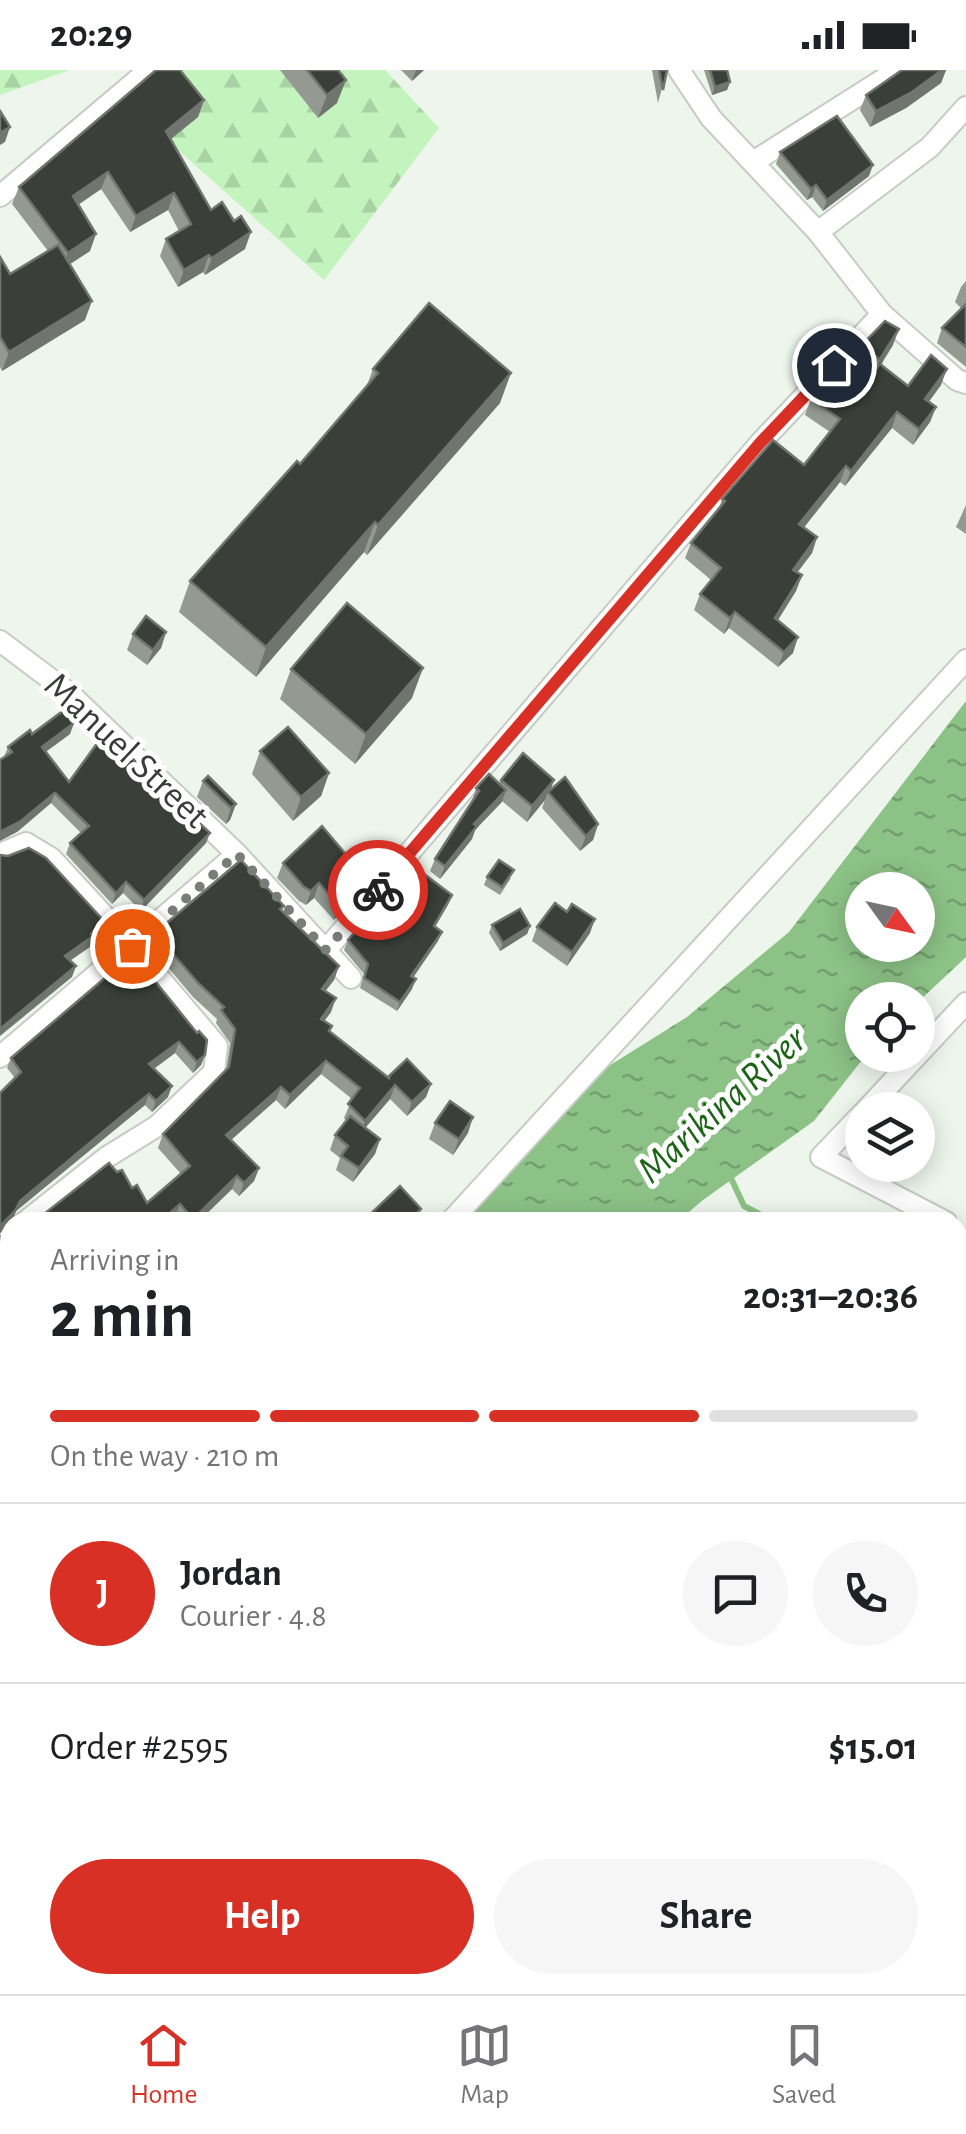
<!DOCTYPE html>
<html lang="en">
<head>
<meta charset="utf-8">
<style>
  :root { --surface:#fff; --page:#f6f6f6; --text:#202124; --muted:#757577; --line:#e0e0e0; --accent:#d93025 }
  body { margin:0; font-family:"Alegreya Sans",sans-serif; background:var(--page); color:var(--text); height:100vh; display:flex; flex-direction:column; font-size:38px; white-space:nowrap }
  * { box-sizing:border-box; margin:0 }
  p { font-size:32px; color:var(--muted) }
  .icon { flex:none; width:55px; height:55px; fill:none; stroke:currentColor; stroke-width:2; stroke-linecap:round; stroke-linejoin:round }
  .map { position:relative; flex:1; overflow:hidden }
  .sheet { position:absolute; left:0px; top:1142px; width:968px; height:782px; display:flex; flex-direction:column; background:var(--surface); border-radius:30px 30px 0 0; box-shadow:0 5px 25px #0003 }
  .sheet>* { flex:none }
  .needle { width:65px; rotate:123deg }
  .fabs { position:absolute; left:845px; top:802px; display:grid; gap:20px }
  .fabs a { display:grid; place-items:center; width:90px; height:90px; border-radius:50%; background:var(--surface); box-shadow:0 5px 25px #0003; font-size:50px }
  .pin { position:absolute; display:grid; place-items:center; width:85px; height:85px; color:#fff; margin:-42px; border:5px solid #fff; border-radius:50%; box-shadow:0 2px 10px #0007 }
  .courier { position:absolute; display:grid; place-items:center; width:100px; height:100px; margin:-50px; border:8px solid #d93025; border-radius:50%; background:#fff; color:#222; box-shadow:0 2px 12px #0007 }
  .summary em { font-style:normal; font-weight:700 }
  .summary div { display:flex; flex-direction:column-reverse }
  .summary { display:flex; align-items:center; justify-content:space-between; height:170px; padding:0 50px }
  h1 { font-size:65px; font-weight:700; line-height:75px }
  .bar { display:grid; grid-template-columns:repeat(4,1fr); gap:15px 10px; align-content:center; height:120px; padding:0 50px }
  .bar i { height:12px; border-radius:8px; background:var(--line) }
  .bar .on { background:var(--accent) }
  .bar p { grid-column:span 4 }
  .line { display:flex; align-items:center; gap:25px; padding:0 50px; border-top:2px solid var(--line) }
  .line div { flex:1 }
  .round { display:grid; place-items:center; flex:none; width:105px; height:105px; border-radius:52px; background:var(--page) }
  .cta { display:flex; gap:20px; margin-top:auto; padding:20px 50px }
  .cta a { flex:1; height:115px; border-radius:60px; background:var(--accent); color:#fff; font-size:40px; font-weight:700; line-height:115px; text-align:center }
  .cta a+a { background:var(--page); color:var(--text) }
  .status { display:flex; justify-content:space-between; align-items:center; height:70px; padding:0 50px; background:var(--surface); direction:ltr }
  .status svg { height:28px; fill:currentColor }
  .menu { display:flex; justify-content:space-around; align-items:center; height:140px; border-top:2px solid var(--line); background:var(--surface); font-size:28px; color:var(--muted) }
  .menu a { display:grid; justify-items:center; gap:5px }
  .menu .on { color:var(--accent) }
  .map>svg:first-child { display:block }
  .forest { fill:url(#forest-firs) }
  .water { fill:url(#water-ripples); fill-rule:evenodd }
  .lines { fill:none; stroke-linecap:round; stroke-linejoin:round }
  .stream { stroke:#8cc286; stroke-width:6 }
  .street-casing { stroke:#c5ccc4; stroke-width:24 }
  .street { stroke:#fff; stroke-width:20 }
  .wall { fill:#949a92 }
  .shaded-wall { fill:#70766f }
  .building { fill:#3a4039; stroke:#70766f; stroke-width:2.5 }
  .done { stroke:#787d78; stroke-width:10; stroke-dasharray:0 18 }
  .route { stroke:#d93025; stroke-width:12 }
  .labels { text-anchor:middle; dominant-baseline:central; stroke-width:10; stroke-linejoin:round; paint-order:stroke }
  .street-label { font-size:38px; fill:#393c39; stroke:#fff }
  .water-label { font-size:40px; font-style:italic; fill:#1d6516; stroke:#fff }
</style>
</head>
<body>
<div class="status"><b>20:29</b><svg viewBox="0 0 49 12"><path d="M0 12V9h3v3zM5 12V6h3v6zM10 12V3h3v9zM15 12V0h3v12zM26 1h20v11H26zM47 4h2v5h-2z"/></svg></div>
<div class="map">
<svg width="966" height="1924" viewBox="0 0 966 1924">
  <defs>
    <pattern id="forest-firs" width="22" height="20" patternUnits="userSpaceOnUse" patternTransform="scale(2.5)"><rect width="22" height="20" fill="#c3f4bd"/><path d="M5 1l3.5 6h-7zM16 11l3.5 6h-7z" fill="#a8d2a3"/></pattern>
    <pattern id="water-ripples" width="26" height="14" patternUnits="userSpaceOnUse" patternTransform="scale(2.5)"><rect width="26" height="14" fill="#8cc286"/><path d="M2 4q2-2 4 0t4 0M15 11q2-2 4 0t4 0" fill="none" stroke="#739f6f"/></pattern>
  </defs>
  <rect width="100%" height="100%" fill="#edf5ec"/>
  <!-- forest -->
  <g class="forest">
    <path d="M0 0H70L0 25Z"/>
    <path d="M159 0H385L439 58 324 210 124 32Z"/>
  </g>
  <!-- water -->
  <g class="water">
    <path d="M966 631V887L918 932 862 930V985H866L814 1051 703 1130 677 1152H462L596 1004 687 947 789 862ZM862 820H918V875H862Z"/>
    <path d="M958 1768 966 1775V1924H876L878 1915H958Z"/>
    <path d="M10 1812V1915H43L37 1924H0V1825Z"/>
  </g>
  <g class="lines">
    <!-- stream -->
    <g class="stream">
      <path d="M730 1106 744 1136 775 1152"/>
      <path d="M958 1302 966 1317"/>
    </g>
    <defs>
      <g id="street">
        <path d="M679 0 711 48 818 162 882 244 957 310 966 313"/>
        <path d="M753 92 898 0"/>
        <path d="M0 126 149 0"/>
        <path d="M818 162 930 77 966 37"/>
        <path d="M0 571 69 623 237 784 351 908"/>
        <path d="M0 784 26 773 51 788 132 876 217 976 214 1002 157 1056 107 1087 25 1152"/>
        <path d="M326 880 761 372 882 244"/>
        <path d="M0 987 237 784"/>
        <path d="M866 1040 966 933"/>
        <path d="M862 1044 821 1087 946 1152"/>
        <path d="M450 1152 966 590"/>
        <path d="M0 1395 10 1406"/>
      </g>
    </defs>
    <!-- street casing -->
    <use href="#street" class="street-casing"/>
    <!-- street -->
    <use href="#street" class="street"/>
  </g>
  <!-- wall -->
  <g class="wall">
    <path d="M280 0H338L337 33 318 48Z"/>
    <path d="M401 0H424L412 11Z"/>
    <path d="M652 0H667L658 33Z"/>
    <path d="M704 0H727L730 12 727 20 712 25Z"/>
    <path d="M902 0H946L941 13 906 38 870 57 860 40 866 25Z"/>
    <path d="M204 30 198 47 170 69 211 140 245 179 205 205 203 202 178 217 160 186 166 169 179 161 168 140 130 162 101 119 78 135 90 181 70 194 85 250 2 301 0 297V187L10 204 48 181 12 134 19 117Z"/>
    <path d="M780 82 869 106 823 141 812 127 807 130 776 94Z"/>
    <path d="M966 211V297L937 273 942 258 962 239 955 232 961 217Z"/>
    <path d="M893 275 881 295 908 316 941 315 929 331 936 337 930 352 913 375 892 358 845 416 840 412 804 457 817 467 812 483 797 502 802 505 796 521 778 550 793 583 778 597 729 558 724 564 694 540 700 524 711 510 685 488 691 473 719 439 722 429 804 395 830 362 805 345 811 329 859 322 873 304 855 293 860 277Z"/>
    <path d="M373 299 500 333 367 485 364 482 256 607 179 542 190 511 300 394 367 315Z"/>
    <path d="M966 435V464L956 457Z"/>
    <path d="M166 562 161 578 147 595 127 580 133 564Z"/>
    <path d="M291 599 412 628 355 694 280 629Z"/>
    <path d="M32 664H70L46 682 69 712 206 773 141 841 123 823 112 834 66 784 70 773 81 763 51 733 17 762 4 687 8 677Z"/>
    <path d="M260 681 329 703 321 726 293 751 252 704Z"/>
    <path d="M501 710H554L551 719 598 754 593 770 580 781 542 738 545 730 527 752 502 731 475 760 472 769 440 809 430 801 435 789 472 731 476 718 499 713Z"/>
    <path d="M203 711 236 734 230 750 226 754 197 727Z"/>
    <path d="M283 793 364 806 358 821 334 850 314 828 306 835 299 831 277 808Z"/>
    <path d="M487 807 511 808 500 825 484 815Z"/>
    <path d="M452 825 448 835 435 857 438 871 413 908 412 919 397 941 360 918 364 904 344 880 348 870Z"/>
    <path d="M284 836 282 841 339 896 334 910 325 921 331 942 324 951 332 956 330 962 388 1008 431 1014 426 1027 407 1046 390 1029 365 1058 380 1069 375 1084 353 1112 336 1100 340 1088 330 1080 335 1065 346 1051 344 1048 352 1029 321 1004 285 1039 276 1030 231 1070 259 1098 254 1111 239 1126 232 1119 198 1152H179L175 1148 170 1152H42L44 1144 117 1102 147 1133 181 1104 158 1078 163 1064 226 1001 230 973 216 953 217 949 193 927 150 876 155 863Z"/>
    <path d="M492 855 530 856 527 864 500 881 489 863Z"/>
    <path d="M537 857 590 863 567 896 532 871Z"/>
    <path d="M133 884 205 985 201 995 193 1003 175 983 154 999 168 1027 152 1042 145 1035 16 1141 12 1152 0 1163 15 1008 7 998 11 988Z"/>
    <path d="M435 1053 468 1063 453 1085 429 1069Z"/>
    <path d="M770 1915H827L835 1920 834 1924H771Z"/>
  </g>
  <!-- shaded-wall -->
  <g class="shaded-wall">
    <path d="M416 0H424L412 11Z"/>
    <path d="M942 0H946L941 13 906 38 870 57 876 41Z"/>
    <path d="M346 10 337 33 318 48 327 25Z"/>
    <path d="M730 12 727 20 712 25 715 17Z"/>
    <path d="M204 30 198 47 160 78 166 61Z"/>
    <path d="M10 57 5 72 0 75V63Z"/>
    <path d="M873 95 869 106 823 141 827 130Z"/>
    <path d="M108 102 101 119 66 143 73 126Z"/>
    <path d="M816 115 812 127 807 130 811 119Z"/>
    <path d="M174 123 168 140 130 162 136 146Z"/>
    <path d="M251 162 245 179 205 205 212 188Z"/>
    <path d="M96 164 90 181 61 200 68 183Z"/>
    <path d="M209 185 203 202 178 217 184 200Z"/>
    <path d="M92 231 85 250 2 301 9 282Z"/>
    <path d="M899 259 893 275 874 305 880 289Z"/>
    <path d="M947 299 941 315 920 344 925 329Z"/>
    <path d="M511 303 500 333 367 485 378 455Z"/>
    <path d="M936 337 930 352 913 375 919 359Z"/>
    <path d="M897 342 892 358 845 416 851 401Z"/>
    <path d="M846 396 840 412 794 470 799 454Z"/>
    <path d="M375 452 364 482 256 607 266 577Z"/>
    <path d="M817 467 812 483 788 515 793 500Z"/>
    <path d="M802 505 796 521 769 564 775 548Z"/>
    <path d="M735 542 729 558 724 564 730 548Z"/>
    <path d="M166 562 161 578 147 595 153 580Z"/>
    <path d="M798 567 793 583 778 597 784 582Z"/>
    <path d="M423 598 412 628 355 694 366 664Z"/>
    <path d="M74 653 70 664 38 687 42 677Z"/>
    <path d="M329 703 321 726 293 751 301 727Z"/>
    <path d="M554 710 549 724 548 722 545 730 527 752 532 736Z"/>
    <path d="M506 720 502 732 475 760 472 769 440 809 445 796 474 754Z"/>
    <path d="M55 723 51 733 17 762 0 771V762Z"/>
    <path d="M236 734 230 750 226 754 231 738Z"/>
    <path d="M598 754 593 770 580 781 586 766Z"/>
    <path d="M210 763 206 773 141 841 144 830Z"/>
    <path d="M364 806 358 821 334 850 339 835Z"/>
    <path d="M126 812 123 823 112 834 116 823Z"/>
    <path d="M319 813 314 828 306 835 311 821Z"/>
    <path d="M595 849 590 863 567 896 572 882Z"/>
    <path d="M104 851 100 862 92 870 90 877 61 897 65 886Z"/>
    <path d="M530 856 527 864 500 881 503 873Z"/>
    <path d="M442 862 438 871 407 916 411 906Z"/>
    <path d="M76 896 72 907 0 966V959Z"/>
    <path d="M339 896 334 910 317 932 322 919Z"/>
    <path d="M416 909 412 919 397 941 400 932Z"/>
    <path d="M336 928 331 942 316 962 321 949Z"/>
    <path d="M179 972 175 983 145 1005 149 994Z"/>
    <path d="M205 985 201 995 193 1003 197 992Z"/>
    <path d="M326 991 321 1004 285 1039 290 1025Z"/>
    <path d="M431 1014 426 1027 407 1046 412 1032Z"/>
    <path d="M395 1015 390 1029 360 1064 365 1051Z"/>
    <path d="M172 1016 168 1027 152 1042 156 1031Z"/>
    <path d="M281 1017 276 1030 221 1079 226 1065Z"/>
    <path d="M149 1024 145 1035 16 1141 12 1152 0 1163V1156L20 1131Z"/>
    <path d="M473 1047 468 1063 453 1085 459 1069Z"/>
    <path d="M380 1069 375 1084 353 1112 359 1098Z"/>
    <path d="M259 1098 254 1111 239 1126 244 1113Z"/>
    <path d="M237 1106 232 1119 198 1152H192L193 1149Z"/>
    <path d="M180 1134 175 1148 170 1152H160Z"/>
    <path d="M421 1139 417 1152H408Z"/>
    <path d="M10 1225V1236L0 1244V1234Z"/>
    <path d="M10 1355V1365L0 1375 4 1361Z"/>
  </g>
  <!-- building -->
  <g class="building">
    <path d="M156 0H180L204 30 166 61 211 140 222 132 234 151 241 146 251 162 212 188 209 185 184 200 166 169 191 154 174 123 136 146 108 102 73 126 96 164 68 183 19 117Z"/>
    <path d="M307 0H338L346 10 327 25Z"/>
    <path d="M659 0H667L663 20Z"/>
    <path d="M710 0H727L730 12 715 17Z"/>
    <path d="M902 0H942L912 22 876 41 866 25Z"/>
    <path d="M0 41 10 57 0 63Z"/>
    <path d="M837 46 873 95 827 130 816 115 811 119 780 82Z"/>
    <path d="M58 175 92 231 9 282 0 267V187L10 204Z"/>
    <path d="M429 233 511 303 378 455 375 452 266 577 190 511 297 391 300 394 378 303 373 299Z"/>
    <path d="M966 234V277L942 258Z"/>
    <path d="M885 251 899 259 880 289 860 277Z"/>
    <path d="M931 285 947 299 925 329 936 337 919 359 897 342 851 401 846 396 799 454 817 467 793 500 802 505 775 548 798 567 784 582 735 542 730 548 700 524 721 498 691 473 725 431 722 429 773 370 804 395 840 349 811 329 835 305 859 322 880 294 908 316Z"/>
    <path d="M347 533 423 598 366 664 291 599Z"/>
    <path d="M146 546 166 562 153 580 133 564Z"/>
    <path d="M64 640 74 653 42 677 69 712 101 668 103 671 109 666 210 763 144 830 126 812 116 823 70 773 89 756 55 723 21 751 0 762V690L12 682 8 677 30 660 32 664Z"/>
    <path d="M288 657 329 703 301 727 260 681Z"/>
    <path d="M523 683 554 710 532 736 501 710Z"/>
    <path d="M489 704 506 720 474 754 477 756 445 796 435 789 479 721 476 718Z"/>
    <path d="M208 706 236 734 231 738 203 711Z"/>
    <path d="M565 707 598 754 586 766 548 722Z"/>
    <path d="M322 756 364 806 339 835 319 813 311 821 304 817 283 793Z"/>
    <path d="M29 778 46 788 104 851 91 864 93 866 65 886 76 896 0 959V785L8 786Z"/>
    <path d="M241 790 284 836 280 839 339 896 322 919 336 928 321 949 332 956 329 961 390 1009 388 1007 407 989 431 1014 412 1032 395 1015 365 1051 348 1034 360 1018 326 991 290 1025 281 1017 226 1065 259 1098 244 1113 237 1106 193 1149 180 1134 160 1152H52L44 1144 109 1093 117 1102 122 1100 132 1118 137 1115 147 1133 190 1096 163 1064 229 997 235 959 221 940 224 937 198 913 155 863Z"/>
    <path d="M499 790 514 800 502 817 487 807Z"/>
    <path d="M412 795 452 825 434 856 442 862 411 906 416 909 400 932 364 908 368 894 348 870Z"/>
    <path d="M555 833 567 842 572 834 595 849 572 882 537 857Z"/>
    <path d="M520 839 530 856 503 873 492 855Z"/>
    <path d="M133 884 197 963 199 961 207 970 205 985 197 992 179 972 149 994 172 1016 156 1031 149 1024 122 1046 20 1131 15 1141 0 1156V1023L21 1002 11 988Z"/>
    <path d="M450 1031 473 1047 459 1069 435 1053Z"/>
    <path d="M350 1046 380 1069 359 1098 341 1086 348 1076 335 1065Z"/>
    <path d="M400 1116 421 1139 408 1152H362Z"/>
    <path d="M5 1161 10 1164V1225L0 1234V1168Z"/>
    <path d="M0 1332 10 1342V1355L4 1361 0 1358Z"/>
    <path d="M727 1915H760L753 1924H720Z"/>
    <path d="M776 1915H827L835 1920 833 1924H793L786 1920 778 1921Z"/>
  </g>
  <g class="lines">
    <!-- done -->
    <path class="done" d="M132 876 237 784 326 880 378 820"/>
    <!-- route -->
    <path class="route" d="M378 820 761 372 834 295"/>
  </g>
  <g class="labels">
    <!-- street labels -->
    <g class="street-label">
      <text transform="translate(126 681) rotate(43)">Manuel Street</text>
    </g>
    <!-- water labels -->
    <g class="water-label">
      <text transform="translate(722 1035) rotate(-42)">Marikina River</text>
    </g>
  </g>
</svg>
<div class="fabs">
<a><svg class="needle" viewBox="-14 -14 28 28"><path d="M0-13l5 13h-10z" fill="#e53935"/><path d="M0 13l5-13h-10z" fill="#757577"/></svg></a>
<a><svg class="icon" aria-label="locate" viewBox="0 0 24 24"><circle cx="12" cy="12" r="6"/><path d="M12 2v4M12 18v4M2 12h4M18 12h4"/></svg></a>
<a><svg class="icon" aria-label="layers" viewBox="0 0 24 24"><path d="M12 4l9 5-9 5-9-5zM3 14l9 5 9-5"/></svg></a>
</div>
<div class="pin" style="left:132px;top:876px;background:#ea580c"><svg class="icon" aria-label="bag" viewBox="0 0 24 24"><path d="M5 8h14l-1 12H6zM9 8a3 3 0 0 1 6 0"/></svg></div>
<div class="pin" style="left:834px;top:295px;background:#1f2937"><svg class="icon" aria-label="home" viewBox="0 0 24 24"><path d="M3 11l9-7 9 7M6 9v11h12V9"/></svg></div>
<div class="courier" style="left:378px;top:820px"><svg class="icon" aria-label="bike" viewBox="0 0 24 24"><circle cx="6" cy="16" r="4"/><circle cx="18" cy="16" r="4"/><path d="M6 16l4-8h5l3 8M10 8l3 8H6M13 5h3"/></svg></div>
<section class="sheet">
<div class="summary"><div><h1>2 min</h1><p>Arriving in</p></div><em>20:31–20:36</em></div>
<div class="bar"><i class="on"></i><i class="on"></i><i class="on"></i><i></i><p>On the way · 210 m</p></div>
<div class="line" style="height:180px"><b class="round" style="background:var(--accent);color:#fff">J</b><div><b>Jordan</b><p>Courier · 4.8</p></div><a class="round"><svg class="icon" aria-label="chat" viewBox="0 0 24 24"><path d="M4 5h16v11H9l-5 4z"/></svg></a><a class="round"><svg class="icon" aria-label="phone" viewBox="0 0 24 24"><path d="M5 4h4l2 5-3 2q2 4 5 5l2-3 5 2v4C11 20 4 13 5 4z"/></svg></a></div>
<div class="line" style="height:130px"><div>Order #2595</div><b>$15.01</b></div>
<div class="cta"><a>Help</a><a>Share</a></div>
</section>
</div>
<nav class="menu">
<a class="on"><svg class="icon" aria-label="home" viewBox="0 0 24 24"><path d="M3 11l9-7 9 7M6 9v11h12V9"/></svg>Home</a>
<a><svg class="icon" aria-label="map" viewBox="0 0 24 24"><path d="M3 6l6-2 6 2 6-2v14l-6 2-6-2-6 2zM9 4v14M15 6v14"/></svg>Map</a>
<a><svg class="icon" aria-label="saved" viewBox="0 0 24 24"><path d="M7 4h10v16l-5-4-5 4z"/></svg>Saved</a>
</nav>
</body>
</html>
